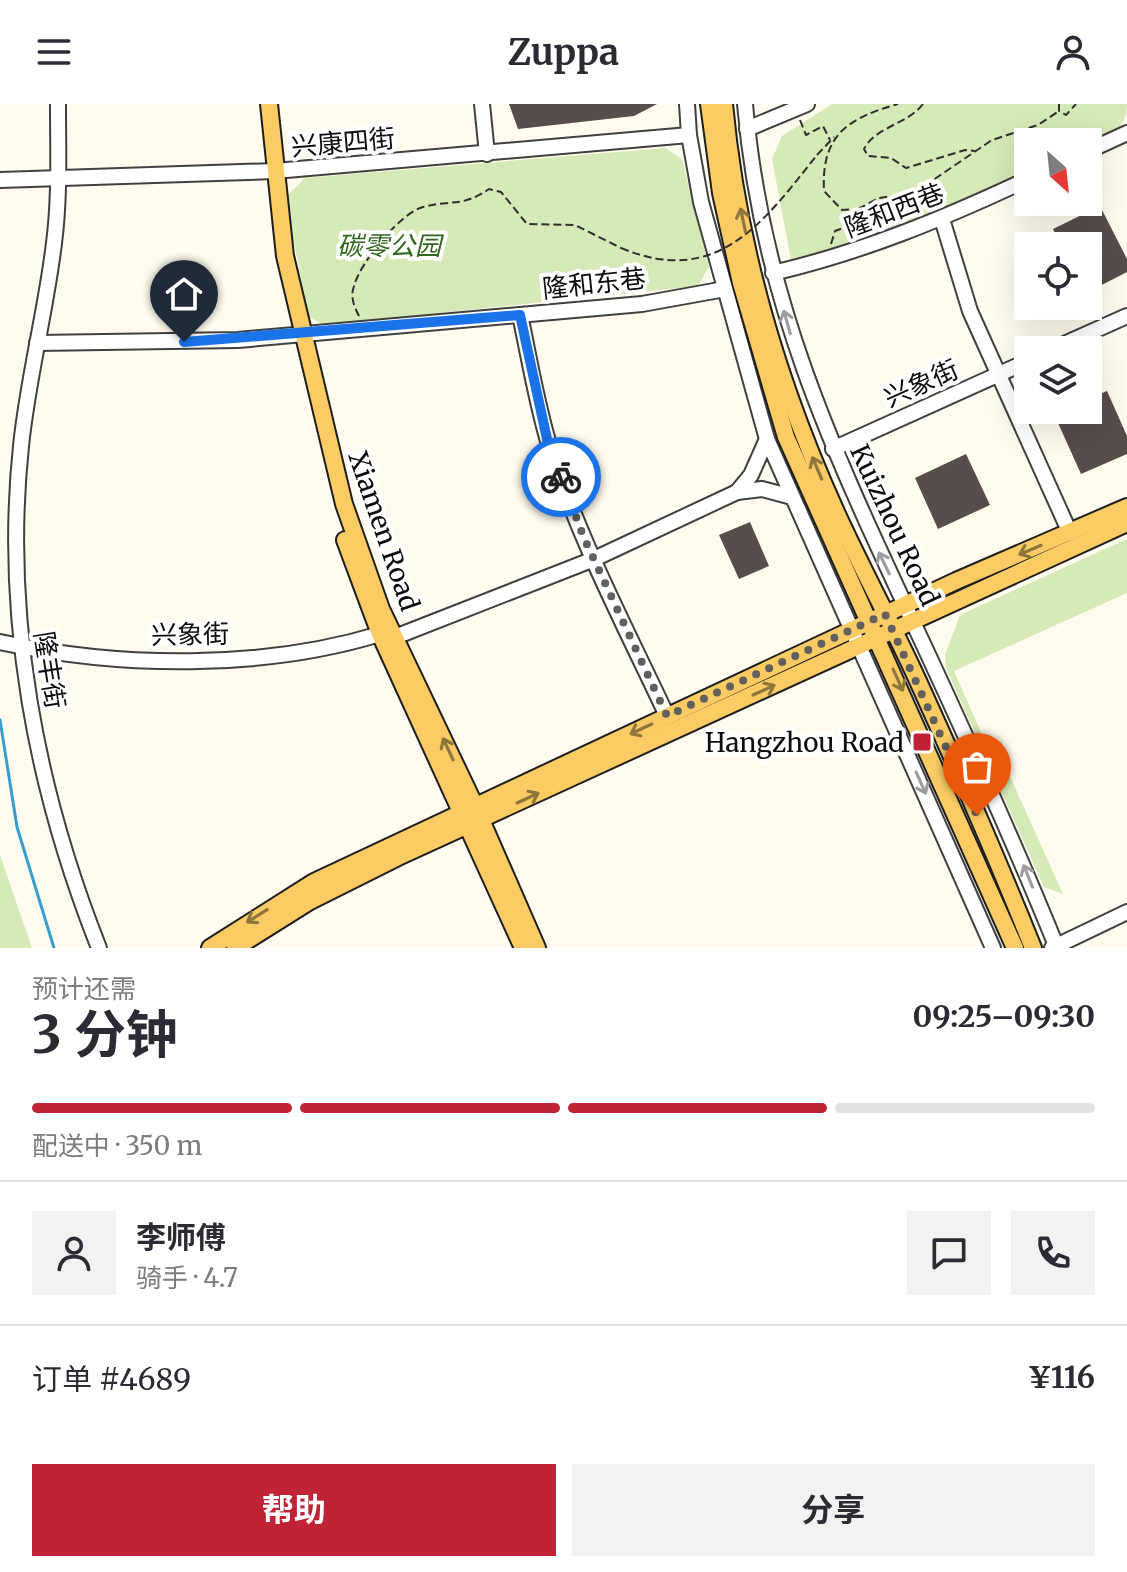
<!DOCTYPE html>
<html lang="zh">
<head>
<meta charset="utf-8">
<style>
  :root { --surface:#fff; --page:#f2f2f3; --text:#2b2b33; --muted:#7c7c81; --line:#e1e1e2; --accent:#bf2335 }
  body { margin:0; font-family:Merriweather,"Noto Sans SC",serif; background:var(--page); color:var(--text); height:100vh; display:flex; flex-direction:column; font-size:30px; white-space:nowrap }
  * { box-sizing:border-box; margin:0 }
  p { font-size:26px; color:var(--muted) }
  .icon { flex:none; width:44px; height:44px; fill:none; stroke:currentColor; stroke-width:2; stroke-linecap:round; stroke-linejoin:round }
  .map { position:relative; height:844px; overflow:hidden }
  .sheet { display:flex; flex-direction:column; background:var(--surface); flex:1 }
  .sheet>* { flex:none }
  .needle { width:52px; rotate:153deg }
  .tools { position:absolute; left:1014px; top:24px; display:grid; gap:16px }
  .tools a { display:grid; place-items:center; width:88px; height:88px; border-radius:0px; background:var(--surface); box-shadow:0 8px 32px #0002; font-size:40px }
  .pin { position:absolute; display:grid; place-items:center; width:68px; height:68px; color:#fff; margin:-82px -34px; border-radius:50% 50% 50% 0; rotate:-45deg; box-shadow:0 0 8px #0007 }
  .pin .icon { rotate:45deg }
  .courier { position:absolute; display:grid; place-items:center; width:80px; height:80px; margin:-40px; border:6px solid #1a73e8; border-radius:50%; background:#fff; color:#222; box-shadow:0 2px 10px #0007 }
  .overview em { font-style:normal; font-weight:700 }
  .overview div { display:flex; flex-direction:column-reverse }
  .overview { display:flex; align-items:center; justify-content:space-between; height:136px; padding:0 32px }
  h1 { font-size:52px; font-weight:700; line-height:60px }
  .bar { display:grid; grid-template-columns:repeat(4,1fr); gap:12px 8px; align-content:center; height:96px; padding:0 32px }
  .bar i { height:10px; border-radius:6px; background:var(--line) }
  .bar .active { background:var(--accent) }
  .bar p { grid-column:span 4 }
  .line { display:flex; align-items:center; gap:20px; padding:0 32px; border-top:2px solid var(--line) }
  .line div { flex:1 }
  .round { display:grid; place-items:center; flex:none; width:84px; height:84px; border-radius:0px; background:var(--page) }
  .button { display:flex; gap:16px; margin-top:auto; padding:16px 32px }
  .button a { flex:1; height:92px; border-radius:0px; background:var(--accent); color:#fff; font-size:32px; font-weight:700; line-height:92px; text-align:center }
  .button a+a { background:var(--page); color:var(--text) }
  header { display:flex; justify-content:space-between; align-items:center; height:104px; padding:0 32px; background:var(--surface); font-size:36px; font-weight:700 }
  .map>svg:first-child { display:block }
  .green { fill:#d5eab7 }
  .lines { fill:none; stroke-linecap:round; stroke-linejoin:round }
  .stream { stroke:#389ccf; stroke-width:3 }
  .building { fill:#564e4a }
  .minor-casing { stroke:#404040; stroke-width:18 }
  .major-casing { stroke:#1e1e1e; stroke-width:20 }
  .path { stroke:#2f2f2f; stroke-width:2; stroke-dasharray:8 4; stroke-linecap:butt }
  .minor { stroke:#fff; stroke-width:14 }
  .major { stroke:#facc63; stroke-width:16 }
  .path-bridge { stroke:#2f2f2f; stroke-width:2; stroke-dasharray:8 4; stroke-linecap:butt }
  .oneway { stroke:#8f763c }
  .oneway2 { stroke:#9e9e9e }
  .done { stroke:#62605c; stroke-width:8; stroke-dasharray:0 14.4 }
  .route { stroke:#1a73e8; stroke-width:10 }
  .poi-dot { fill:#bf2335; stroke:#fff; stroke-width:3 }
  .labels { text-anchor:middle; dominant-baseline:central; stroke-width:8; stroke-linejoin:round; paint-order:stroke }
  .street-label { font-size:26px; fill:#0d0d0d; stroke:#fff }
  .park-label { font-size:26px; font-style:italic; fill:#31661d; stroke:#fff }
  .poi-label { font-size:26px; fill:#0d0d0d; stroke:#fff; text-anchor:end }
</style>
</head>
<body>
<header><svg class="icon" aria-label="menu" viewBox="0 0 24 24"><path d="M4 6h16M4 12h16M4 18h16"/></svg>Zuppa<svg class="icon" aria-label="person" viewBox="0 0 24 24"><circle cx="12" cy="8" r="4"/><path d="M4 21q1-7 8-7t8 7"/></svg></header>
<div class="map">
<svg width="1127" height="844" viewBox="0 0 1127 844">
  <rect width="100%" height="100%" fill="#fffbee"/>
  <!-- green -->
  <g class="green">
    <path d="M832 0H1127C1127 47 1061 38 1028 38V67C950 103 874 133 791 156L772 55 782 32Z"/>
    <path d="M665 44 682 55 709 163 698 182 324 221 309 213 285 94 305 74Z"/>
    <path d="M1127 435V489L954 567 984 635 995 639 1063 790 1044 783 946 564 945 551 960 511Z"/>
    <path d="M0 751 32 844H0Z"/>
  </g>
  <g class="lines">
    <!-- stream -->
    <path class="stream" d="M0 616 17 723 54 844"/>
  </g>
  <!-- building -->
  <g class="building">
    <path d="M509 0H657L634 12 518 25Z"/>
    <path d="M1100 102 1127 155V168L1088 188V142H1061L1053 125Z"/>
    <path d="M1107 287 1127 332V350L1081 370 1054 310 1088 306V295Z"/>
    <path d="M966 350 990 401 938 425 915 374Z"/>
    <path d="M750 418 769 462 739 475 719 431Z"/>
  </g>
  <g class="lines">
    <defs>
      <g id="minor">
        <path d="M58 0C58 46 60 93 54 139 46 207 28 273 21 342 3 513 36 685 99 844"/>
        <path d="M482 0 487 50"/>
        <path d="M687 0 689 31 701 98 767 335 993 844"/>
        <path d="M745 0C761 192 832 345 912 516 963 625 1012 733 1057 844"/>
        <path d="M747 25 807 0"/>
        <path d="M1088 47 1127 29"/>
        <path d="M0 76 275 67 689 31"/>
        <path d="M942 115 970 207 1070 429"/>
        <path d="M773 169C863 148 945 114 1028 75"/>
        <path d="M520 211C529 253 536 296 548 337 577 432 625 522 667 612"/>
        <path d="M37 239 238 236 642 200 725 185"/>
        <path d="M1051 246 1127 212"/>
        <path d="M767 335 751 371 737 388 762 385 792 393"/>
        <path d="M833 345 1028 257"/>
        <path d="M395 533 594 455 737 388"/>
        <path d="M0 538C121 564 261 566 380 530"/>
        <path d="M1052 844 1127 808"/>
      </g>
      <g id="major">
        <path d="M269 0 285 152 344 400 381 505 475 702 537 844"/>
        <path d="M709 0 721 89 741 179 786 333 1015 844"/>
        <path d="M724 0C737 140 778 280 836 408 862 465 892 520 918 577 958 665 997 754 1033 844"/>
        <path d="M345 436 380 530 523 844"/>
        <path d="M210 844 314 778 956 477 1127 403"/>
        <path d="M235 844 310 797 398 753 1127 419"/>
      </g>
    </defs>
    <!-- minor casing -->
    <use href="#minor" class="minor-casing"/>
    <!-- major casing -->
    <use href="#major" class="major-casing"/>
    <!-- path -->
    <g class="path">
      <path d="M923 0C908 20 875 23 864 45L868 52 891 54 906 64 965 46 975 47"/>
      <path d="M1059 0V7L1066 11 1076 0"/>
      <path d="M800 16 806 31 823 22 830 36"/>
      <path d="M817 51 834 33"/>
      <path d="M858 105 879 94 914 89 992 36 1038 21 1059 7"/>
      <path d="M831 140 835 127 854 120 860 108 858 105 842 106 824 87C821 31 848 14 898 0"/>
      <path d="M359 212C354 202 350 193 354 182 360 159 400 109 423 103 452 95 461 104 489 85L501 88 527 120 575 121 621 144"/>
    </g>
    <!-- minor -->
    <use href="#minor" class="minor"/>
    <!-- major -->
    <use href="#major" class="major"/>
    <!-- path-bridge -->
    <path class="path-bridge" d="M621 144C717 184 763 119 817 51"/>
  </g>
  <!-- one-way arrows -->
  <defs><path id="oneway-shaft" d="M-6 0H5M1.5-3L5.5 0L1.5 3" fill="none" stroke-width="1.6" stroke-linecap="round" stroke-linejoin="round" transform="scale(2)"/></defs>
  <g class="oneway">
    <use href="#oneway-shaft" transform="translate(743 116) rotate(-102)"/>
    <use href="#oneway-shaft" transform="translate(817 364) rotate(-113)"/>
    <use href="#oneway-shaft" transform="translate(1030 446) rotate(157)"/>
    <use href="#oneway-shaft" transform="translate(898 576) rotate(66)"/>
    <use href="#oneway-shaft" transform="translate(764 586) rotate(-25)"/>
    <use href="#oneway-shaft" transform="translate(641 625) rotate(155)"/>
    <use href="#oneway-shaft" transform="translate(448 645) rotate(-115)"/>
    <use href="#oneway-shaft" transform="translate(528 694) rotate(-25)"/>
    <use href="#oneway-shaft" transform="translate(257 812) rotate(148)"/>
  </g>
  <g class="oneway2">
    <use href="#oneway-shaft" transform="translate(787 218) rotate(-106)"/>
    <use href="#oneway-shaft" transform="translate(884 459) rotate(-116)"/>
    <use href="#oneway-shaft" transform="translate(921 679) rotate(66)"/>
    <use href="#oneway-shaft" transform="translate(1028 772) rotate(-112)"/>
  </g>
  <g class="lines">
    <!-- done -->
    <path class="done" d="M561 373 584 434 667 612 885 510 977 711"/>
    <!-- route -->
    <path class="route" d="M184 238 520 211 547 335 561 373"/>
  </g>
  <!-- markers -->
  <rect class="poi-dot" x="912" y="628" width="20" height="20" rx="4"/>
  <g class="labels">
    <!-- street labels -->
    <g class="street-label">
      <text transform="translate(343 38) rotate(-5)">兴康四街</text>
      <text transform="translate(894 106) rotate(-21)">隆和西巷</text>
      <text transform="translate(594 179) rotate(-6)">隆和东巷</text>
      <text transform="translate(921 279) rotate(-24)">兴象街</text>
      <text transform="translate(895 421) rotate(65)">Kuizhou Road</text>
      <text transform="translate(384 427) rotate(71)">Xiamen Road</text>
      <text transform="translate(190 530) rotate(-1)">兴象街</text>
      <text transform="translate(50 566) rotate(81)">隆丰街</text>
    </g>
    <!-- park labels -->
    <g class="park-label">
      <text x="389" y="141">碳零公园</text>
    </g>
    <!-- poi labels -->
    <g class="poi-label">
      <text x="904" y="638">Hangzhou Road</text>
    </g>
  </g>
</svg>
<div class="tools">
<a><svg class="needle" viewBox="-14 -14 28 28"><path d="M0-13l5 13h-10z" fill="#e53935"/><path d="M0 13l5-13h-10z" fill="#7c7c81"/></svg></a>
<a><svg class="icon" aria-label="locate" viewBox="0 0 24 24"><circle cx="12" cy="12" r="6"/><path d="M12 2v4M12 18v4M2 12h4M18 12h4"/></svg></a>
<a><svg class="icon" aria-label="layers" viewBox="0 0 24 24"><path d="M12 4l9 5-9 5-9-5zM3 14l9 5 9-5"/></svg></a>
</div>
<div class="pin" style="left:977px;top:711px;background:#ea580c"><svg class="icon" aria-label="bag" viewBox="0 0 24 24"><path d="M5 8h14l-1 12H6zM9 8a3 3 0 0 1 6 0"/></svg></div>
<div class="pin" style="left:184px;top:238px;background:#1f2937"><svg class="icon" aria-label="home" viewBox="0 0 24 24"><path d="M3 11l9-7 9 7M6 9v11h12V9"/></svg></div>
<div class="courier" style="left:561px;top:373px"><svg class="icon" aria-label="bike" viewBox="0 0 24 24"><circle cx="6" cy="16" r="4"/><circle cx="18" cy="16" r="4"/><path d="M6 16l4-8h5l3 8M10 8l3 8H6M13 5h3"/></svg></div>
</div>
<section class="sheet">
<div class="overview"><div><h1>3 分钟</h1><p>预计还需</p></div><em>09:25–09:30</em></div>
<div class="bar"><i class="active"></i><i class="active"></i><i class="active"></i><i></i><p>配送中 · 350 m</p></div>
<div class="line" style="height:144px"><a class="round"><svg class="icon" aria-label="person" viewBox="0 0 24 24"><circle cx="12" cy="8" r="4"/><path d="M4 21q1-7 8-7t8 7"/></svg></a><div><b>李师傅</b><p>骑手 · 4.7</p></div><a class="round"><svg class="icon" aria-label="chat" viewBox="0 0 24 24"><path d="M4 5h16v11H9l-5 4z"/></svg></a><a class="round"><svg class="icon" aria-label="phone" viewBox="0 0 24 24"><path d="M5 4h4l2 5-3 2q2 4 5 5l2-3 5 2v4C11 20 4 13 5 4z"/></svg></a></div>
<div class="line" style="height:104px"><div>订单 #4689</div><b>¥116</b></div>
<div class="button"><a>帮助</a><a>分享</a></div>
</section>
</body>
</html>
